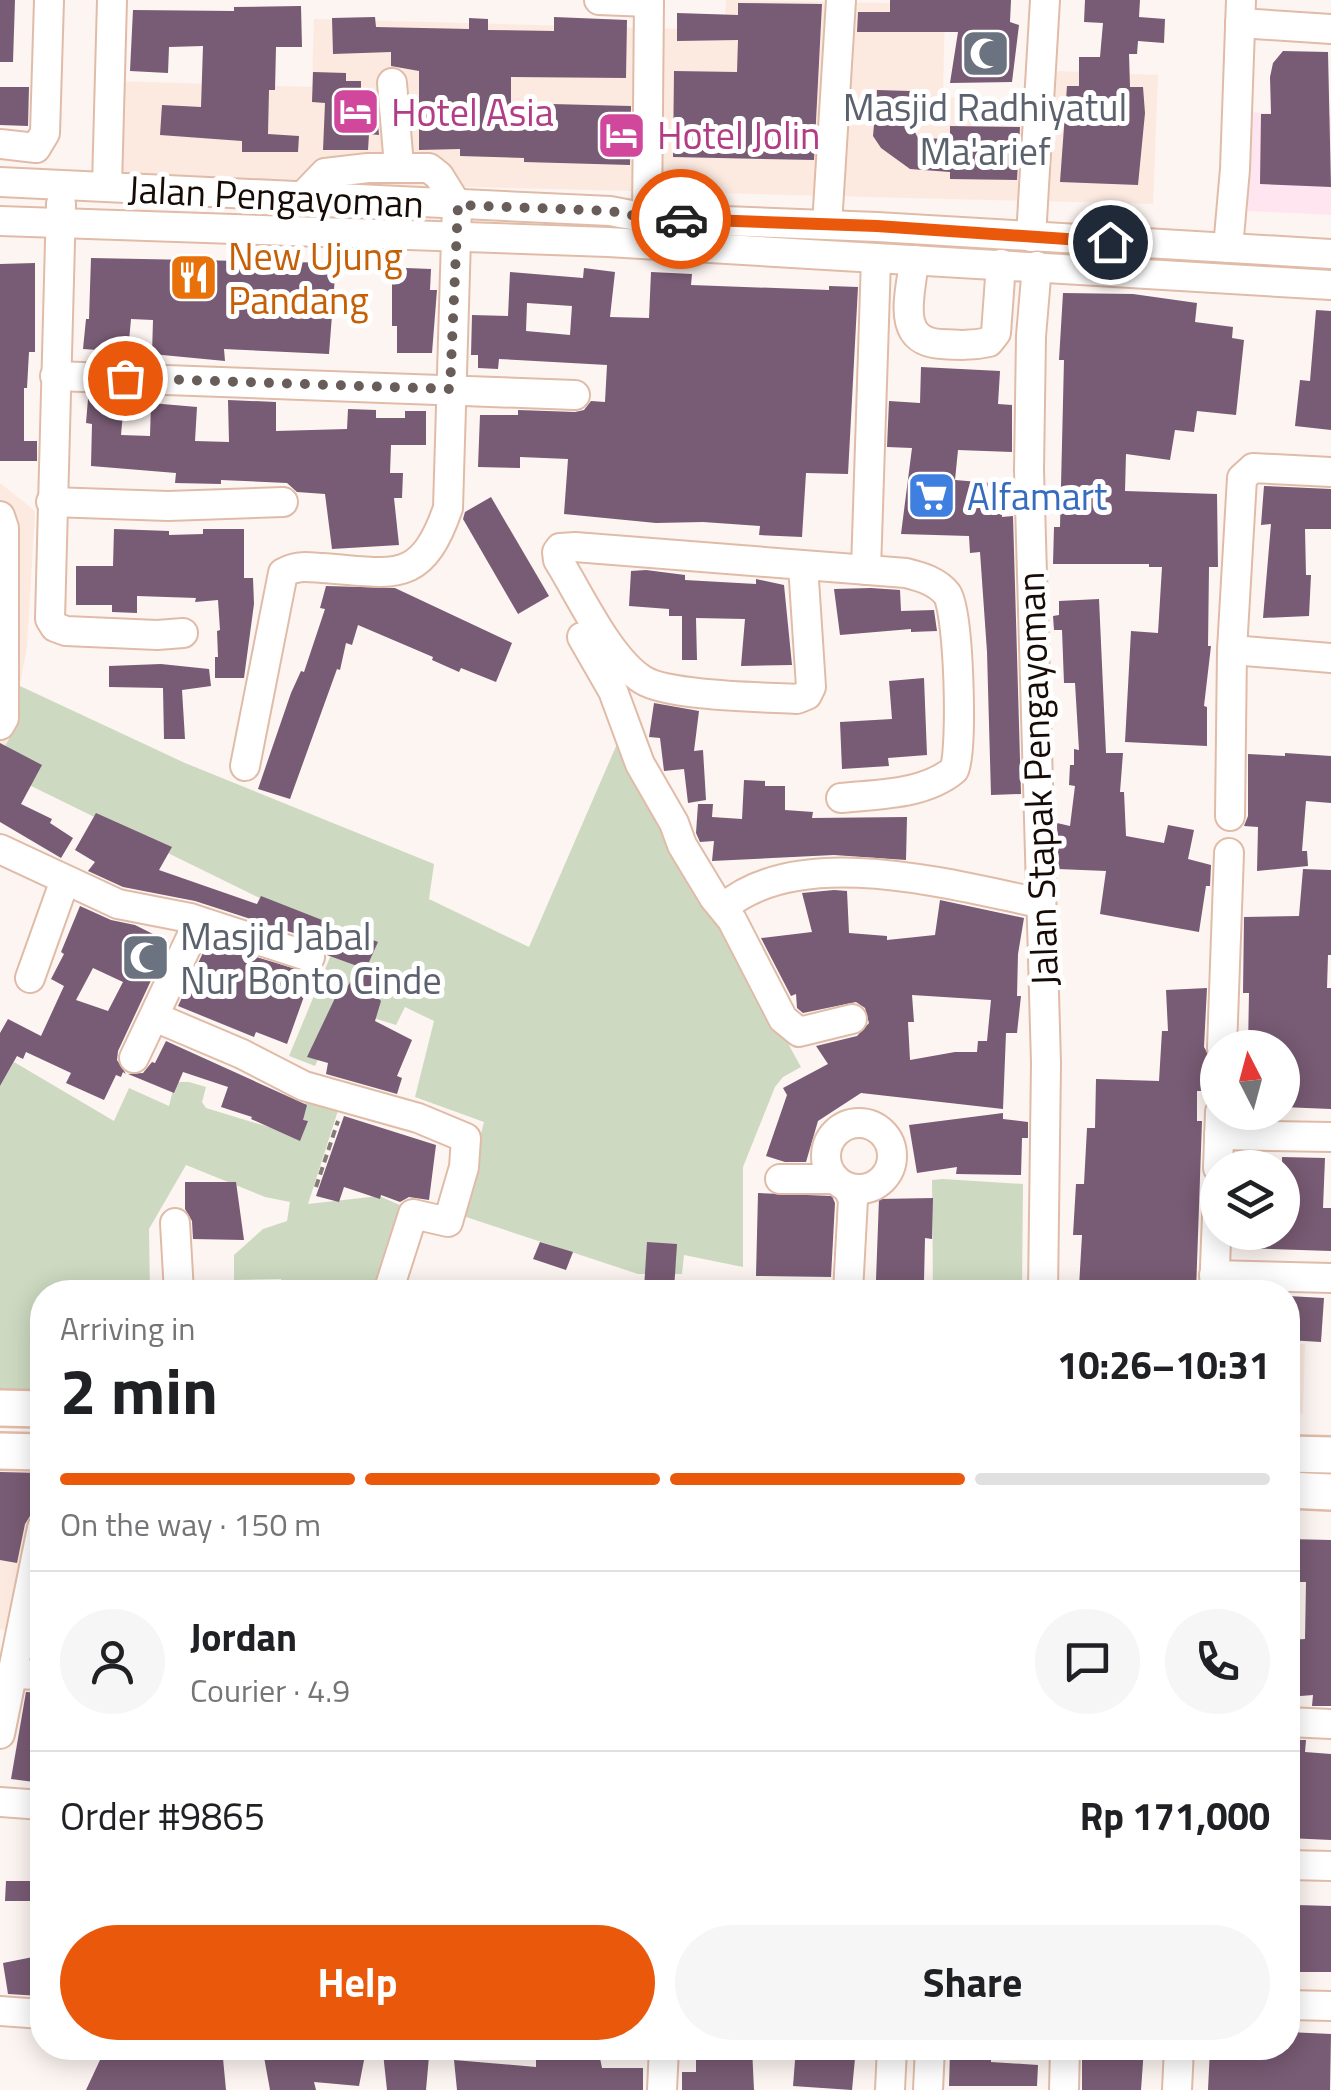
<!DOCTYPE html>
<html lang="en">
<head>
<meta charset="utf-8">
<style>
  :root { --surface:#fff; --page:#f6f6f6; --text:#202124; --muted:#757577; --line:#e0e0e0; --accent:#ea580c }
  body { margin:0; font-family:"Titillium Web",sans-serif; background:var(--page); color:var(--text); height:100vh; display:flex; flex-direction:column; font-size:38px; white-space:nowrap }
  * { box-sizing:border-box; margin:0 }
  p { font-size:32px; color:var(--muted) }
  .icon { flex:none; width:55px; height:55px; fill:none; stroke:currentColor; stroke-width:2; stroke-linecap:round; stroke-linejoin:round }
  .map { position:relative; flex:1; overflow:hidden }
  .side { position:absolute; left:30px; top:1280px; width:1270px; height:780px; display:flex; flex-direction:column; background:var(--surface); border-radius:40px; box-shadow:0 5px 25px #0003 }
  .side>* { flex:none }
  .needle { width:65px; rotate:354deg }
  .controls { position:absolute; left:1200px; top:1030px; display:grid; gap:20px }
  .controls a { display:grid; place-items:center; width:100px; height:100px; border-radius:50%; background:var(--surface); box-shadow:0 5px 25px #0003; font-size:50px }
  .pin { position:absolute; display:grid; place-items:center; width:85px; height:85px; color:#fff; margin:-42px; border:5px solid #fff; border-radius:50%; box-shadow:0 2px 10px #0007 }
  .courier { position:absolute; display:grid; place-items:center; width:100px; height:100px; margin:-50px; border:8px solid #ea580c; border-radius:50%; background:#fff; color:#222; box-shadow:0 2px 12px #0007 }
  .overview em { font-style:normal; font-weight:700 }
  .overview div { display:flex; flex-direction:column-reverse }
  .overview { display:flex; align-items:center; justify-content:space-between; height:170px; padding:0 30px }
  h1 { font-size:65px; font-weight:700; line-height:75px }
  .bar { display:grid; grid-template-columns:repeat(4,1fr); gap:15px 10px; align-content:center; height:120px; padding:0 30px }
  .bar i { height:12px; border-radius:8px; background:var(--line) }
  .bar .active { background:var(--accent) }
  .bar p { grid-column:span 4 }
  .line { display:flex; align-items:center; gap:25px; padding:0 30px; border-top:2px solid var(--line) }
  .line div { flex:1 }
  .round { display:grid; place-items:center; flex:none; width:105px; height:105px; border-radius:52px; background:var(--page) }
  .button { display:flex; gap:20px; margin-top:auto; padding:20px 30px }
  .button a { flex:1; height:115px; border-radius:60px; background:var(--accent); color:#fff; font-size:40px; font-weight:700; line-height:115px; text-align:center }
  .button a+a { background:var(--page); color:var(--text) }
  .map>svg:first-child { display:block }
  .built { fill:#fceae0 }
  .medical { fill:#fee5f0 }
  .green { fill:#cddac1 }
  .building { fill:#785b74; fill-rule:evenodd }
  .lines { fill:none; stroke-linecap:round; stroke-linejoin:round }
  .minor-casing { stroke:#e0bca8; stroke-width:32 }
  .major-casing { stroke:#e0bca8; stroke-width:40 }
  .path { stroke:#857b76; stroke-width:4; stroke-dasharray:8 5; stroke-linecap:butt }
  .minor { stroke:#fff; stroke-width:28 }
  .major { stroke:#fff; stroke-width:35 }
  .done { stroke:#685d58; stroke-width:10; stroke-dasharray:0 18 }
  .route { stroke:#ea580c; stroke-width:12 }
  .labels { text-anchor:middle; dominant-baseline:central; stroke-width:10; stroke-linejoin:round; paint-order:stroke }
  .worship-label { font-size:38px; fill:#5b616d; stroke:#fff }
  .hotel-label { font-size:38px; fill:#b23c85; stroke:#fff; text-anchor:start }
  .street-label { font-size:38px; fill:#170b05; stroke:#fff }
  .food-label { font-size:38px; fill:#c56008; stroke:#fff; text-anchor:start }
  .shop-label { font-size:38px; fill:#366cbe; stroke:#fff; text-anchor:start }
</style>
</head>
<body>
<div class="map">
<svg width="1331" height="2090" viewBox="0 0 1331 2090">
  <rect width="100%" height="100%" fill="#fdf5f1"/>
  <!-- built -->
  <g class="built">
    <path d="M726 0 945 4 943 97 1015 99 1059 71 1158 75 1153 204 110 178 113 81 312 87 314 19 724 30Z"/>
    <path d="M0 483 35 511 27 647 10 737 0 755Z"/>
    <path d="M1288 1344H1305L1303 1414 1288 1413Z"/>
    <path d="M0 1471 36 1473 12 1632 0 1629Z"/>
  </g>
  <!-- medical -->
  <path class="medical" d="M1248 112 1331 117V215L1248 211Z"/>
  <!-- green -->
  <g class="green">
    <path d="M924 243 1331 262V278L924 250Z"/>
    <path d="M20 686 185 763 434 864 429 899 529 947 620 737 801 1067 783 1077 775 1087 743 1167V1267L684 1255 682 1274H638L460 1215 484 1122 415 1097 434 1021 405 1007 396 1025 342 1008 315 1066 289 1056 340 933 282 909 23 782 0 755 10 737Z"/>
    <path d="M14 1062 114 1121 129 1088 169 1106 175 1082H189L206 1087 202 1102 206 1108 295 1135 310 1087 343 1095 308 1204 379 1196 407 1208 379 1292H283L281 1279 234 1280V1255L263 1229 287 1221 290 1202 265 1197 186 1165 149 1229 150 1292H42V1394H0V1086Z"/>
    <path d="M943 1179 1023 1184 1022 1292H933L932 1180Z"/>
  </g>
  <!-- building -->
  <g class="building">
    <path d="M0 0H15L13 62H0Z"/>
    <path d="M890 0H1011L1010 22 1019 25 1012 82 950 83 958 32H857L858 12H890Z"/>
    <path d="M1085 0H1140L1139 17 1165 19 1164 43 1138 41 1137 54H1129L1130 87H1143L1145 113 1138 185 1060 182 1067 86H1079V57H1100L1103 23 1084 22Z"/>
    <path d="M738 3 822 4 814 160 673 157 674 71 737 72 738 40 677 41V13L738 15Z"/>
    <path d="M301 6 302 47H276L275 90H269L268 134 299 136 298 152H242V141L160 135 162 105 201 107 203 46 169 47 168 73 130 71 133 10 234 11V7Z"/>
    <path d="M375 17 376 27 469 29V18L488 19V30L554 31V17L627 20 626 78 511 77V103L631 106 630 165 524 162V158L460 156V149L419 150V71L391 66V52L333 54 332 18Z"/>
    <path d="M1283 51 1328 52 1331 187 1260 184 1261 114H1271L1270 77 1273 63Z"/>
    <path d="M313 72 346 73V81H361V101H376L379 135 369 134 368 150H323L325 103 312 102Z"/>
    <path d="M0 87H29L28 126 0 125Z"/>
    <path d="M877 90 910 91 909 121 918 138 950 139V126L1020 127 1017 180 950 179V172L910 169 881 148 873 136Z"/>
    <path d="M91 258 336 263 329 354 224 349 225 361 152 354 153 320 131 319 128 352 83 349 86 319H89Z"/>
    <path d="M35 263V352H29L27 388H24V441H37V461H0V264Z"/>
    <path d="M406 268 431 269 430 290H437L432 353H397V326H392V273H407Z"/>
    <path d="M584 268 615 272 610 317 649 318 651 272 692 274 691 285 829 290V286L858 287 848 474 806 473 802 537 759 535 760 526 703 522 656 523 564 514 568 459 520 457V468L478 467 480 415H518V410L575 412 584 410 591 401 605 402 607 365 499 359 498 369 478 368V355H471L472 315 508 316 510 272 583 278ZM527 303 572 306 570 335 526 331Z"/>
    <path d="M1063 293 1133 294 1197 303 1195 322 1233 327 1232 338 1244 340 1236 415 1197 411 1194 432 1175 430 1170 460 1126 454 1125 491 1217 494 1218 567H1209L1208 646H1211L1204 706 1207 707V746L1125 742 1131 631 1158 633 1162 567H1149V564H1053L1054 527H1060L1064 360H1059Z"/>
    <path d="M1316 310 1331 311V430L1295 426 1300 380 1310 381Z"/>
    <path d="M921 367 1000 371 998 404 1012 405V452L958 450 955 480 1003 484 1002 517 1013 516 1021 794 991 795 987 652 980 552 970 553 969 536 901 534 912 448 887 447 889 401 920 403Z"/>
    <path d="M88 399 124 402 121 435 150 436 151 403 197 407 195 441 229 442 228 400 276 402V431L347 429 348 409 376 410V418H405V411H426V445H391L390 473H403L402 498H394L399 545 332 549 325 494 297 492 287 483 221 480V484L175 483 176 473 91 466 92 424 86 423Z"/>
    <path d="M1264 486 1331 489V529H1305L1306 575H1311L1309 616 1263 618 1271 524 1261 525Z"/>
    <path d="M491 497 549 596 518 614 463 519 465 512Z"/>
    <path d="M114 529 169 531V535L203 534V529H244V578H253L254 604 244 678H215V657H218L217 631 220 630 218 600 195 602 196 598 137 596V613L112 612V605H76V566H113Z"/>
    <path d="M646 570 685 575V580L756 584V579L784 585 792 665 741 666 745 619 696 618 697 660H682V616H669V609L629 606 631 571Z"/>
    <path d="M326 586 395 588 512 643 496 682 461 668 459 672 432 660 433 657 358 625 352 645 346 643 340 670 337 669 290 799 258 789 291 693 301 671 304 672 325 609 320 608Z"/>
    <path d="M871 588 900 590 901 611 934 610 937 631 911 632V629L840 635 834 589Z"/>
    <path d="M1099 599 1106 753H1123L1120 792H1124L1126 836 1164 843 1168 825 1194 830 1188 859 1211 865 1210 886H1206L1199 932 1100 914 1106 871 1058 869 1057 823 1070 826 1075 786 1069 785 1070 765H1074V749L1079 750 1075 683H1064L1062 630H1054L1053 616 1059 615V601Z"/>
    <path d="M161 664 209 669 211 686 182 690 185 739H164L163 688 109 687V666Z"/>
    <path d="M924 678 927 755 888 758 889 766 842 769 840 722 892 719 889 681Z"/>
    <path d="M654 703 699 711 694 751 703 750 706 800 688 803 684 769 664 771 660 738 649 737Z"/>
    <path d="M0 743 42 765 21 804 52 819 50 823 73 838 61 858 0 822Z"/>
    <path d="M1285 753 1331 756V803L1306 801 1302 851H1307L1308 866 1257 871 1258 827 1244 826 1248 816V754L1285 756Z"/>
    <path d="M744 780 765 781V786H785V810L813 812 812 818 907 817 906 860 834 855 712 861 714 841 700 842 696 833 698 804H713L712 817 742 819Z"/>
    <path d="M96 813 172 847 159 870 257 904 261 896 378 942 369 962 391 973 379 999 381 1001 375 1021 412 1040 397 1076 402 1078 397 1094 326 1074 328 1063 307 1057 336 996 340 998 360 967 327 955 324 946 315 940 195 901 123 887 88 871 95 862 75 850Z"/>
    <path d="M1303 869 1331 870V955H1328L1327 988H1331V1109L1282 1107V1048H1248L1249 993H1243L1244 917 1299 916Z"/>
    <path d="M834 890 847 891 849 933 887 936V940L935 935 940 900 1024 918 1018 954 1017 996H1021L1017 1033H1006L1003 1109 861 1093 818 1121 806 1162H785L766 1156 787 1095 783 1088 828 1064 816 1046 857 1036 869 1023 865 1008 856 1002 803 1013 797 1008 796 994 791 996 761 938 812 932 802 893ZM912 995 991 1000 987 1041H978L977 1052H955L910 1060 908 1022H914Z"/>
    <path d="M80 906 111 920 135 925 169 942 118 1051 117 1060 126 1074 123 1072 121 1077 116 1075 104 1100 66 1083 71 1073 26 1052 23 1059 17 1056 0 1086V1033L8 1019 41 1036 64 986 51 979 64 954 61 952ZM93 968 123 982 108 1011 76 1000Z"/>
    <path d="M208 942 312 974 287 1044 256 1032 254 1037 178 1006Z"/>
    <path d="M1207 988 1204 1047 1213 1063 1208 1064 1207 1091H1197V1121H1202L1196 1292 1079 1287 1082 1235H1073L1076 1184H1084L1087 1128H1095L1096 1079 1159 1081 1162 1031H1168L1166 990Z"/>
    <path d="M166 1041 307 1105 303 1120 308 1121 300 1141 251 1119 252 1117 221 1107 228 1087 183 1072 174 1093 128 1074 143 1073 152 1062 155 1063Z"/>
    <path d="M1003 1113V1119L1028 1122V1138H1022L1021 1175 956 1174 957 1167 917 1173 909 1125Z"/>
    <path d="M344 1116 436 1145 429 1200 409 1197 400 1202 381 1195 380 1199 344 1187 339 1202 316 1196Z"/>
    <path d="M1282 1157 1325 1158 1323 1208H1331V1251L1241 1248 1242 1232H1283Z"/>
    <path d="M185 1182H236L244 1240 193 1239 192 1221 185 1209Z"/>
    <path d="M758 1193 832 1196 835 1203 831 1277 756 1276Z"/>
    <path d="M933 1198 932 1239 925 1238 924 1281 876 1280 879 1199Z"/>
    <path d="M540 1242 573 1252 566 1270 533 1259Z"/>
    <path d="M647 1242 677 1244 674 1290 644 1288Z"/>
    <path d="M1288 1296 1324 1298 1321 1342 1288 1340Z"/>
    <path d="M0 1472 42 1473 40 1511 30 1516 25 1524 17 1563 0 1560Z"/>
    <path d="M1288 1539 1331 1540V1706H1312L1313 1695 1288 1697V1640L1305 1639 1306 1582H1288Z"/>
    <path d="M26 1692 42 1693V1783L11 1779Z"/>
    <path d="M1288 1740H1306L1305 1752 1331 1754V1840L1288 1838Z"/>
    <path d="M6 1881H32V1901H5Z"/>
    <path d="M1297 1905 1331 1906V1972H1298Z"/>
    <path d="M33 1957 40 1996 8 1994 3 1963Z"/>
    <path d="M1288 2032 1331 2034 1330 2090H1208L1210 2048H1288Z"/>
    <path d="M222 2048 226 2090H86L100 2060 191 2056 190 2050Z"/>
    <path d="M312 2048 365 2055 359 2086 314 2082 316 2090H270L264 2057Z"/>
    <path d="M598 2048 602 2068H643V2090H457L454 2060 536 2067V2056L584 2057 582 2049Z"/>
    <path d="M696 2048H752L754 2090H682V2072H696Z"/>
    <path d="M796 2048H856L852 2090 793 2086Z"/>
    <path d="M1082 2048H1144L1141 2090H1082Z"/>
    <path d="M950 2052 991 2053V2062L1038 2065 1037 2086H949Z"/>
    <path d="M383 2053 429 2056 426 2090H387Z"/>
  </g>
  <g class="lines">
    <defs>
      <g id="minor">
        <path d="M599 0 649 2"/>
        <path d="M1240 23 1331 29"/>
        <path d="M392 83 399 166"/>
        <path d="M0 144 36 148 45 133 49 0"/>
        <path d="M0 182 610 211 647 218 877 227 1331 254"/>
        <path d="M107 186 112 0"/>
        <path d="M61 204 50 619 55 627 66 631 157 635 183 633"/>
        <path d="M647 218 649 0"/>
        <path d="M0 221 608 242 1331 285"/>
        <path d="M827 225 841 0"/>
        <path d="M1031 237 1045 0"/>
        <path d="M1228 248 1235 169 1241 0"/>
        <path d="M914 260C911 294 894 341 941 344 957 345 972 346 989 342L996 333 1001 264"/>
        <path d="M1037 266 1031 336 1029 470 1046 1063 1043 1292"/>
        <path d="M55 376 575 395"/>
        <path d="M51 502 168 506 283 502"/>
        <path d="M0 516 4 528V718L0 725"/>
        <path d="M803 565 811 687 807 695 797 699C764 697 668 696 643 680 609 659 580 595 558 560L557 552 560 548 575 547 906 573C921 577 937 581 947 594 959 610 963 750 954 770 924 795 878 794 841 798"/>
        <path d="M866 570 876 259"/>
        <path d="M582 637 613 691 640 764 674 823 682 845 714 898 732 920 783 1019 799 1032 852 1019"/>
        <path d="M1232 650 1331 658"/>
        <path d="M245 766 283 573C296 565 307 567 322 568 394 573 421 586 448 508L457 205 439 176 429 168H368L325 173 300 199"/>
        <path d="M1230 816 1232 650 1242 478 1253 468 1331 472"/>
        <path d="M0 849 118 904 190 918 310 957"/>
        <path d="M723 908C799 842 952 885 1040 903"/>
        <path d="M30 978 65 880"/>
        <path d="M155 1017 242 1054 304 1086 418 1118 466 1138 464 1167 448 1222 413 1214 388 1292"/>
        <path d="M1222 1048 1229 853"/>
        <path d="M134 1058 194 931 190 918"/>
        <circle cx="859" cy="1156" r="33"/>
        <path d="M1219 1135 1331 1137"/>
        <path d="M1218 1168 1220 1112"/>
        <path d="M780 1179H835"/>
        <path d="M847 1187 853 1199 848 1292"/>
        <path d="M175 1223 179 1292"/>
        <path d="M1214 1275 1331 1278"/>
        <path d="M1214 1292 1218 1190"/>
        <path d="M10 1674 42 1675"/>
        <path d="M1288 1722 1331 1724"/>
        <path d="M0 1734 42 1528"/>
        <path d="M0 1802 42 1805"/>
        <path d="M1288 1865 1331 1866"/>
        <path d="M1288 2005 1331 2006"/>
        <path d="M0 2011 42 2014"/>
        <path d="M662 2090 664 2048"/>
        <path d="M890 2090 892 2048"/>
        <path d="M928 2090 930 2048"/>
        <path d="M1064 2090 1065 2048"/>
        <path d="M1177 2090 1179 2048"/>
      </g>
      <g id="major">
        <path d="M0 1408 42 1409"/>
        <path d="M0 1451 42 1452"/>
        <path d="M1288 1454 1331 1455"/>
        <path d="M1288 1490 1331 1492"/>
      </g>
    </defs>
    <!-- minor casing -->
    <use href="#minor" class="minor-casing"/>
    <!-- major casing -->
    <use href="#major" class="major-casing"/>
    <!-- path -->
    <path class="path" d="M316 1187 338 1121"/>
    <!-- minor -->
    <use href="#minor" class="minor"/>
    <!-- major -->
    <use href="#major" class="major"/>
  </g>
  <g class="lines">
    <!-- done -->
    <path class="done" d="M125 378 450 389 458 205 610 211 646 218 681 219"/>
    <!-- route -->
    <path class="route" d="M681 219 877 226 1110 242"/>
  </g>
  <!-- icons -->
  <defs>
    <symbol id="mosque-square" viewBox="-11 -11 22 22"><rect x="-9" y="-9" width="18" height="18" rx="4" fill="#6b7280" stroke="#fff"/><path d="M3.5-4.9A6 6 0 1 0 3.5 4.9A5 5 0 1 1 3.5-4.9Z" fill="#fff"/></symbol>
    <symbol id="hotel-square" viewBox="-11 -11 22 22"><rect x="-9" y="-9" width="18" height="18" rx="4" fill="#d1479c" stroke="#fff"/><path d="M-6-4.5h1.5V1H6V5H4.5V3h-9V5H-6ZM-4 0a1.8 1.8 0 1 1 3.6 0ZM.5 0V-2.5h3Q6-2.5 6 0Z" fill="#fff"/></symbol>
    <symbol id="restaurant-square" viewBox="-11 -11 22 22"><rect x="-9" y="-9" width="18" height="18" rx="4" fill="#e8710a" stroke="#fff"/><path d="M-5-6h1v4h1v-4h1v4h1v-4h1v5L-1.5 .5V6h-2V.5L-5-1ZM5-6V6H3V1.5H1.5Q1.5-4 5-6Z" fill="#fff"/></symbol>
    <symbol id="supermarket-square" viewBox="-11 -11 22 22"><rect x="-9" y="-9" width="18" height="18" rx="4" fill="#3f7fe0" stroke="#fff"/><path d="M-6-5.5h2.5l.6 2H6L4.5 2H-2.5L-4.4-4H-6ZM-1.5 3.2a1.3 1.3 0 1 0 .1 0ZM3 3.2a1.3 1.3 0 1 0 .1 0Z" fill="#fff"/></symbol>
  </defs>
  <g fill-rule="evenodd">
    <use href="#mosque-square" x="958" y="26" width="55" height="55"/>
    <use href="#hotel-square" x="328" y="84" width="55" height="55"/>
    <use href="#hotel-square" x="594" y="108" width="55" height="55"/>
    <use href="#restaurant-square" x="166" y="250" width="55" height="55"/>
    <use href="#supermarket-square" x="904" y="468" width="55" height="55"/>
    <use href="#mosque-square" x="118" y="930" width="55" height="55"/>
  </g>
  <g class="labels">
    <!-- worship labels -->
    <g class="worship-label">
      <text x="985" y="107">Masjid Radhiyatul<tspan x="985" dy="44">Ma'arief</tspan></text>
      <text x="180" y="936" text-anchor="start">Masjid Jabal<tspan x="180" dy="44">Nur Bonto Cinde</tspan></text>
    </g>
    <!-- hotel labels -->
    <g class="hotel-label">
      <text x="391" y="112">Hotel Asia</text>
      <text x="657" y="135">Hotel Jolin</text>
    </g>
    <!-- street labels -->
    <g class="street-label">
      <text transform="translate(276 196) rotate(3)">Jalan Pengayoman</text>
      <text transform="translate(1037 779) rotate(-92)">Jalan Stapak Pengayoman</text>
    </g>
    <!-- food labels -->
    <g class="food-label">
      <text x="228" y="256">New Ujung<tspan x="228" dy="44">Pandang</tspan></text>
    </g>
    <!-- shop labels -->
    <g class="shop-label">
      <text x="967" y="496">Alfamart</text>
    </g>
  </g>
</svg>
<div class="controls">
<a><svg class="needle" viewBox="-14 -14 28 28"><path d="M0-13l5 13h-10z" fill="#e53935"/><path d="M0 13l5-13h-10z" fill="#757577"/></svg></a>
<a><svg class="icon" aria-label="layers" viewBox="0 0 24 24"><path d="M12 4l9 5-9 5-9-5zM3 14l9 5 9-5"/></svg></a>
</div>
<div class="pin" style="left:125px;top:378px;background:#ea580c"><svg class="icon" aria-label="bag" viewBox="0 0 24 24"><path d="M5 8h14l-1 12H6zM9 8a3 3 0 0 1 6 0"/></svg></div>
<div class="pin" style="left:1110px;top:242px;background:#1f2937"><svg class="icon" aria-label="home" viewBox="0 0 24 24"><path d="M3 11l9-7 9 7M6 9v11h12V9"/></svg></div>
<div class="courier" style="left:681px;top:219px"><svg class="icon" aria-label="car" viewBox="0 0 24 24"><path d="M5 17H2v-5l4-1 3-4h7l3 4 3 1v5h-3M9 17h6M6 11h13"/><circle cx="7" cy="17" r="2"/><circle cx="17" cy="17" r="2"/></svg></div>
<section class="side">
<div class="overview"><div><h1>2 min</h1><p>Arriving in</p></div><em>10:26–10:31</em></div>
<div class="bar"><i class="active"></i><i class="active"></i><i class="active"></i><i></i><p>On the way · 150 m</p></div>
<div class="line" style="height:180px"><a class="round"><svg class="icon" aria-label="person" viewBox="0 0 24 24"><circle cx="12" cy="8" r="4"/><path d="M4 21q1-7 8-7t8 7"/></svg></a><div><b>Jordan</b><p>Courier · 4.9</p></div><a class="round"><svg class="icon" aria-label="chat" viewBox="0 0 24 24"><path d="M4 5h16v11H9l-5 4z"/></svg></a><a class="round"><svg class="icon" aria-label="phone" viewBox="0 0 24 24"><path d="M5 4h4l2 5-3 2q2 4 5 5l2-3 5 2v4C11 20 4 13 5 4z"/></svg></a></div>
<div class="line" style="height:130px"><div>Order #9865</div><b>Rp 171,000</b></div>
<div class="button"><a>Help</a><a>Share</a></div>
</section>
</div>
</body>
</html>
